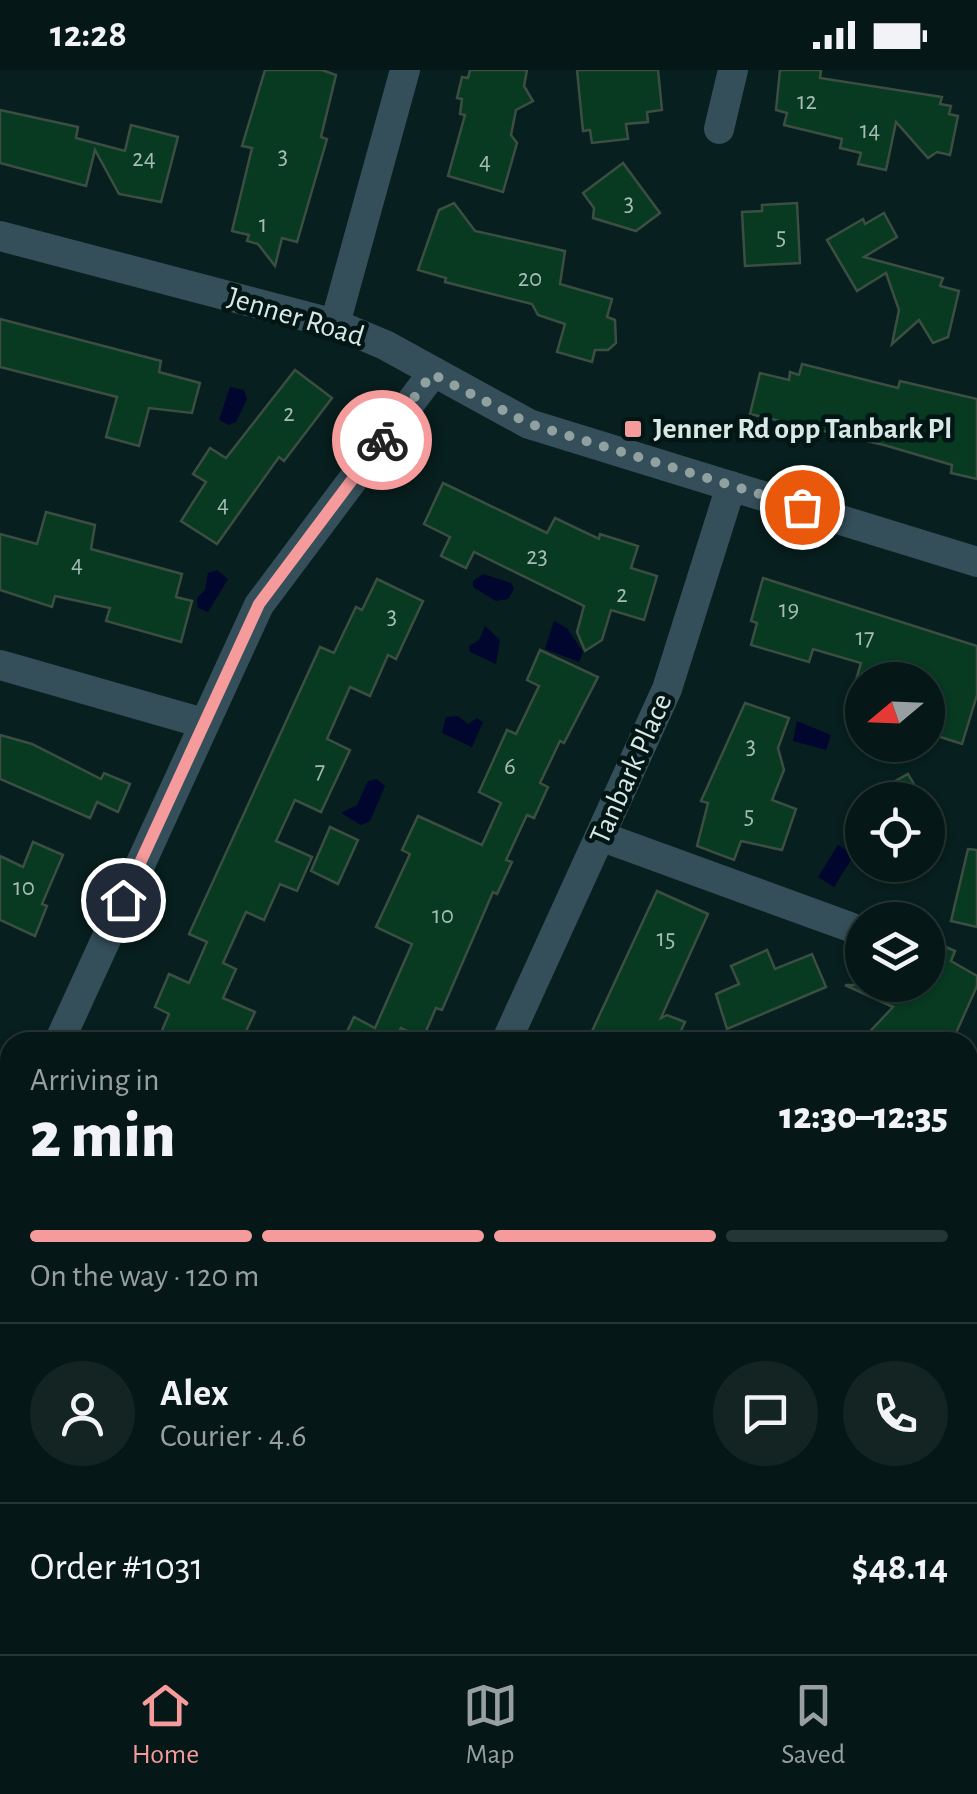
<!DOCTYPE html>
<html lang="en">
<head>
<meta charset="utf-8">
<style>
  :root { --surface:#051716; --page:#132423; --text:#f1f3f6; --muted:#979fa1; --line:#263635; --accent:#f59b9c }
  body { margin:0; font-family:"Alegreya Sans",sans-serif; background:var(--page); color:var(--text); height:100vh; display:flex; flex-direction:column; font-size:38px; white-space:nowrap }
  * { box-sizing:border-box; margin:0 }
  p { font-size:32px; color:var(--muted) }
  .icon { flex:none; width:55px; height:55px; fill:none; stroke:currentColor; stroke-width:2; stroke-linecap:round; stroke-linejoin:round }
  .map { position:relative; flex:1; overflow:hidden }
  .sheet { position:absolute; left:0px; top:962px; width:978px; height:622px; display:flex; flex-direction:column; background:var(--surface); border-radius:30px 30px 0 0; box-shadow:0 2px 8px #0004,0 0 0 2px var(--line) }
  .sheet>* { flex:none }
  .needle { width:65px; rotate:251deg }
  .controls { position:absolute; left:845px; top:592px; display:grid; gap:20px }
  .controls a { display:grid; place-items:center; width:100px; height:100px; border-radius:50%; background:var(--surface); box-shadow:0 2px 8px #0004,0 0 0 2px var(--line); font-size:50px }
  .pin { position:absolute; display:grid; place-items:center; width:85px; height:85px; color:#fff; margin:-42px; border:5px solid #fff; border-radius:50%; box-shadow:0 2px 10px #0007 }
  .courier { position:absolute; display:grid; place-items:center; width:100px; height:100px; margin:-50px; border:8px solid #f59b9c; border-radius:50%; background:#fff; color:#222; box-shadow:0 2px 12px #0007 }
  .headline em { font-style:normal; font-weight:800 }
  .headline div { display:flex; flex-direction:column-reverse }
  .headline { display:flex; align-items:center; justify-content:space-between; height:170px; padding:0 30px }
  h1 { font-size:65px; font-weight:800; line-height:75px }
  .bar { display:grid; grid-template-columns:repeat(4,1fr); gap:15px 10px; align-content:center; height:120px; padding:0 30px }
  .bar i { height:12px; border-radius:8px; background:var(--line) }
  .bar .selected { background:var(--accent) }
  .bar p { grid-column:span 4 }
  .line { display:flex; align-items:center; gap:25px; padding:0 30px; border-top:2px solid var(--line) }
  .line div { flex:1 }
  .round { display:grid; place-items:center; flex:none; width:105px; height:105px; border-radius:52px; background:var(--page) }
  .status { display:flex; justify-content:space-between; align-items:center; height:70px; padding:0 50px; background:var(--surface); direction:ltr }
  .status svg { height:28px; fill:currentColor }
  .dock { display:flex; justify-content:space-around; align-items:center; height:140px; border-top:2px solid var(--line); background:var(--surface); font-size:28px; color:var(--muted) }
  .dock a { display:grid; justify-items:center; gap:5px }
  .dock .selected { color:var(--accent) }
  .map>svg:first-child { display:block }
  .water { fill:#00062e }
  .building { fill:#083921; stroke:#3c4e42; stroke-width:2.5 }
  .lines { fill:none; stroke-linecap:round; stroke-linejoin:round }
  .path { stroke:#536866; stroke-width:5; stroke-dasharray:8 5; stroke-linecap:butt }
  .minor { stroke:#344f5a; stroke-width:30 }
  .major { stroke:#47849b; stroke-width:38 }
  .done { stroke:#90a19f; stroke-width:10; stroke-dasharray:0 18 }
  .route { stroke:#f59b9c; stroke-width:12 }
  .poi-dot { fill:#f59b9c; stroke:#011615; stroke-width:4 }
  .labels { text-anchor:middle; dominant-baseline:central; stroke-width:9; stroke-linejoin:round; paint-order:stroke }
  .number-label { font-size:25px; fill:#a5bcb4 }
  .street-label { font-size:30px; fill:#d9e7e5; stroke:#011615 }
  .poi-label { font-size:30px; font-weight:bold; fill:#d9e7e5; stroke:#011615; text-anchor:start }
</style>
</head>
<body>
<div class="status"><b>12:28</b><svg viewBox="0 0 49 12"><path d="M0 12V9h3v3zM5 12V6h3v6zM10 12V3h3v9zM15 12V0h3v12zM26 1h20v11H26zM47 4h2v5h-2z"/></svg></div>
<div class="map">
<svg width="977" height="1584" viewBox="0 0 977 1584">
  <rect width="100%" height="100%" fill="#071f1e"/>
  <!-- water -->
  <g class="water">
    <path d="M230 317 244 320 247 329 236 352 229 355 219 350Z"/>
    <path d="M217 500 228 509 208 542 198 538 197 528 205 520 208 503Z"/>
    <path d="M483 504 511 513 514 519 508 529 496 531 473 517V511Z"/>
    <path d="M554 551 567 558 583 582 579 592 545 579Z"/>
    <path d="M485 556 500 570 496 594 470 582 469 576 479 570Z"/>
    <path d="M458 646 468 654 477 648 483 652 472 677 442 663 446 647Z"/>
    <path d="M797 651 831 665 826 680 793 671Z"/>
    <path d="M377 709 385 716 370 751 361 755 341 743 357 735 368 711Z"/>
    <path d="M838 775 854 785 834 817 818 807Z"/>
  </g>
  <!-- building -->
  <g class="building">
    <path d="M265 0H322L336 5 321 67 327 69 297 172 282 168 275 196 258 174 247 171 249 165 232 161 252 78 242 76Z"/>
    <path d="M470 0H527L524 16 533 31 516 40 511 65 517 73 503 122 448 106 465 45 460 44 462 29 457 28 462 7 468 8Z"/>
    <path d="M577 0H658L662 40 647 42 648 52 626 54 628 69 592 73 590 60 583 61Z"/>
    <path d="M780 0H821L820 8 942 27 940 34 951 36 949 44 958 46 950 85 937 82 928 88 896 52 886 100 858 94 861 83 840 78 842 69 784 55 787 43 776 40Z"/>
    <path d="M0 40 78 57 76 68 125 81 131 55 178 67 161 132 119 124 95 80 86 116 0 93Z"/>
    <path d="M623 93 660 143 636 161 593 148 594 138 583 123Z"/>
    <path d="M454 133 475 161 565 181 560 214 612 229 607 247 615 250 616 273 608 280H595L592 292 557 282 565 254 538 245 532 234 445 212 446 208 418 200 439 140Z"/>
    <path d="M797 133 800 193 745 196 742 142 762 141V135Z"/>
    <path d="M884 143 897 167 864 187 943 208 940 216 959 221 948 267 933 273 919 250 892 274 899 240 886 203 857 221 827 170 863 149 865 154Z"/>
    <path d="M0 249 161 291 159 302 200 313 192 343 149 338 139 376 106 367 117 327 0 297Z"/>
    <path d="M802 294 898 318 900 311 977 329V409L951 403 952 395 884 375 750 344 760 303 789 310 790 302 799 305Z"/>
    <path d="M295 300 332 328 284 391 279 387 217 474 181 451 206 412 193 404 210 378 226 388Z"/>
    <path d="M443 413 547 463 555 448 599 469 600 464 638 476 631 498 657 506 644 550 611 540 602 570 585 581 577 562 584 536 474 482 466 498 441 486 450 467 424 454Z"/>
    <path d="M46 442 95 455 91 479 182 504 176 527 192 531 181 572 106 551 110 538 55 526 52 537 0 520V464L37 474Z"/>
    <path d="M763 508 977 576V625L962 674 928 663V610H856L861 593 813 579 809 592 751 575 757 553 751 551Z"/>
    <path d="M377 509 423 531 396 589 388 585 370 626 350 617 327 669 350 680 321 742 295 730 276 771 312 787 297 821 280 814 264 850 246 842 223 893 236 899 223 928 255 942 241 972H157L169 944 155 937 169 904 189 913 207 872 189 864 320 577 334 583 356 537 362 540Z"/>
    <path d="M540 580 598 607 564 673 560 671 540 713 548 717 534 748 527 745 506 790 512 792 497 824 493 822 442 940 436 938 423 968 401 958 396 967 407 972H342L354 947 375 958 412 874 376 857 410 784 402 780 418 746 482 775 501 733 479 722 507 660 516 664 539 616 527 610Z"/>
    <path d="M745 633 789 648 778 678 784 700 772 730 796 739 782 780 741 771 734 790 697 776 708 733 701 731Z"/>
    <path d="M0 665 32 674 101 709 104 703 130 714 118 742 97 732 90 748 0 709Z"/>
    <path d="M908 704 923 730H861Z"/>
    <path d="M330 757 358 770 338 814 311 801Z"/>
    <path d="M33 772 63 785 42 834 47 836 35 866 0 850V786L23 797Z"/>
    <path d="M968 779 977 780V857L951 851Z"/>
    <path d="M657 821 708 844 661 948 667 945 685 952 676 972H587Z"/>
    <path d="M928 869 955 881 951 891 977 906V916L952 972H860L893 937 845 915H928Z"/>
    <path d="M767 880 775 899 812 884 826 917 727 959 716 924 739 914 731 896Z"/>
  </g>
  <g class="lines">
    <!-- path -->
    <path class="path" d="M620 1575 640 1584"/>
    <!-- minor -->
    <g class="minor">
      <path d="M719 59 733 0"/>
      <path d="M0 166 335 254 385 275 529 354 977 492"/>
      <path d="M335 254 405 0"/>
      <path d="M0 595 203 653"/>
      <path d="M600 766 850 857"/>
      <path d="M59 972 259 535 432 304"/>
      <path d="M506 972 667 619 731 416"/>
      <path d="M0 1321 10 1324"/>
    </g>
    <!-- major -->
    <g class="major">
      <path d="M968 1104 977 1093"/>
      <path d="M690 1584 695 1575"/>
    </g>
  </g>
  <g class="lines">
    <!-- done -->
    <path class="done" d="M382 370 432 304 530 354 802 437"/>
    <!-- route -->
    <path class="route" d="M123 830 259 534 382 370"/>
  </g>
  <!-- markers -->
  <rect class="poi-dot" x="623" y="349" width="20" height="20" rx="5"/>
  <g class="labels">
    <!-- number labels -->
    <g class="number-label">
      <text x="807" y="31">12</text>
      <text x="870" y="60">14</text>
      <text x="283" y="86">3</text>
      <text x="144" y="88">24</text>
      <text x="485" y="91">4</text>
      <text x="629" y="133">3</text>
      <text x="263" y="154">1</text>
      <text x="781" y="166">5</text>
      <text x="530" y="208">20</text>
      <text x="289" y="343">2</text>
      <text x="223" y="434">4</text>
      <text x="537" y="486">23</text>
      <text x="77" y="494">4</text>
      <text x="622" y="524">2</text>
      <text x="789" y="539">19</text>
      <text x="392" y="546">3</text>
      <text x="865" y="567">17</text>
      <text x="751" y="676">3</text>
      <text x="510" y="696">6</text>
      <text x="320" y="700">7</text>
      <text x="749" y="745">5</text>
      <text x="24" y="817">10</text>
      <text x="443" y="845">10</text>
      <text x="666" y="868">15</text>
    </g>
    <!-- street labels -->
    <g class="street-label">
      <text transform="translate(296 247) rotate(17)">Jenner Road</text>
      <text transform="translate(631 699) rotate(-66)">Tanbark Place</text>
    </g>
    <!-- poi labels -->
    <g class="poi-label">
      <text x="653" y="359">Jenner Rd opp Tanbark Pl</text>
    </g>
  </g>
</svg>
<div class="controls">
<a><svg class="needle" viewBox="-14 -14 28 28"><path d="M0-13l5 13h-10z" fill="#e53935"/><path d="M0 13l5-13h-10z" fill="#979fa1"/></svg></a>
<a><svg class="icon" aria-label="locate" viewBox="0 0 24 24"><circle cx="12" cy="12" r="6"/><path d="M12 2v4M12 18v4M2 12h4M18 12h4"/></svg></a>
<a><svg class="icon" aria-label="layers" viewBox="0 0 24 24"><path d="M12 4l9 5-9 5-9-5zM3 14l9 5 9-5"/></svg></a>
</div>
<div class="pin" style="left:802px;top:437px;background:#ea580c"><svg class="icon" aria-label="bag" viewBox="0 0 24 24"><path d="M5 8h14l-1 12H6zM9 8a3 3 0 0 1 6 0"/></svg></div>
<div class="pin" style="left:123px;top:830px;background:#1f2937"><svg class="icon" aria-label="home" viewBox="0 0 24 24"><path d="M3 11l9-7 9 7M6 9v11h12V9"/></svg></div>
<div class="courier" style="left:382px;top:370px"><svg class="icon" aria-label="bike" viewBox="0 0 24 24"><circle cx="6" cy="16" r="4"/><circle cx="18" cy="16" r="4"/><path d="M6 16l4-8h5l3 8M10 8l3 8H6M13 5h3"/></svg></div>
<section class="sheet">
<div class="headline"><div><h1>2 min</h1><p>Arriving in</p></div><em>12:30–12:35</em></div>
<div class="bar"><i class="selected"></i><i class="selected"></i><i class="selected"></i><i></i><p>On the way · 120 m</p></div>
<div class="line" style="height:180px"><a class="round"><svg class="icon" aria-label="person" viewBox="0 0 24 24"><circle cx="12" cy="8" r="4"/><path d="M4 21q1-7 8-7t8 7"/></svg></a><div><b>Alex</b><p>Courier · 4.6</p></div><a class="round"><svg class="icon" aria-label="chat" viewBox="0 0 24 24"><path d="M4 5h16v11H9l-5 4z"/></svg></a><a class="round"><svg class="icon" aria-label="phone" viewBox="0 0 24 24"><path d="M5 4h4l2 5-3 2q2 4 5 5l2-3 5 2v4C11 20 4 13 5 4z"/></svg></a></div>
<div class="line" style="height:130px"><div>Order #1031</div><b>$48.14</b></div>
</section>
</div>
<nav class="dock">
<a class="selected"><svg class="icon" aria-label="home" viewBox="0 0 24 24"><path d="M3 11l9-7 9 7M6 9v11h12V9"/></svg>Home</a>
<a><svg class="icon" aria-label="map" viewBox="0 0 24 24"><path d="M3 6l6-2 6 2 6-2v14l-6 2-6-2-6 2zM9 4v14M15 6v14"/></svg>Map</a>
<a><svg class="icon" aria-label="saved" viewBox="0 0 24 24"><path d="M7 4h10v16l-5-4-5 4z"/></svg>Saved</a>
</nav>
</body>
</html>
